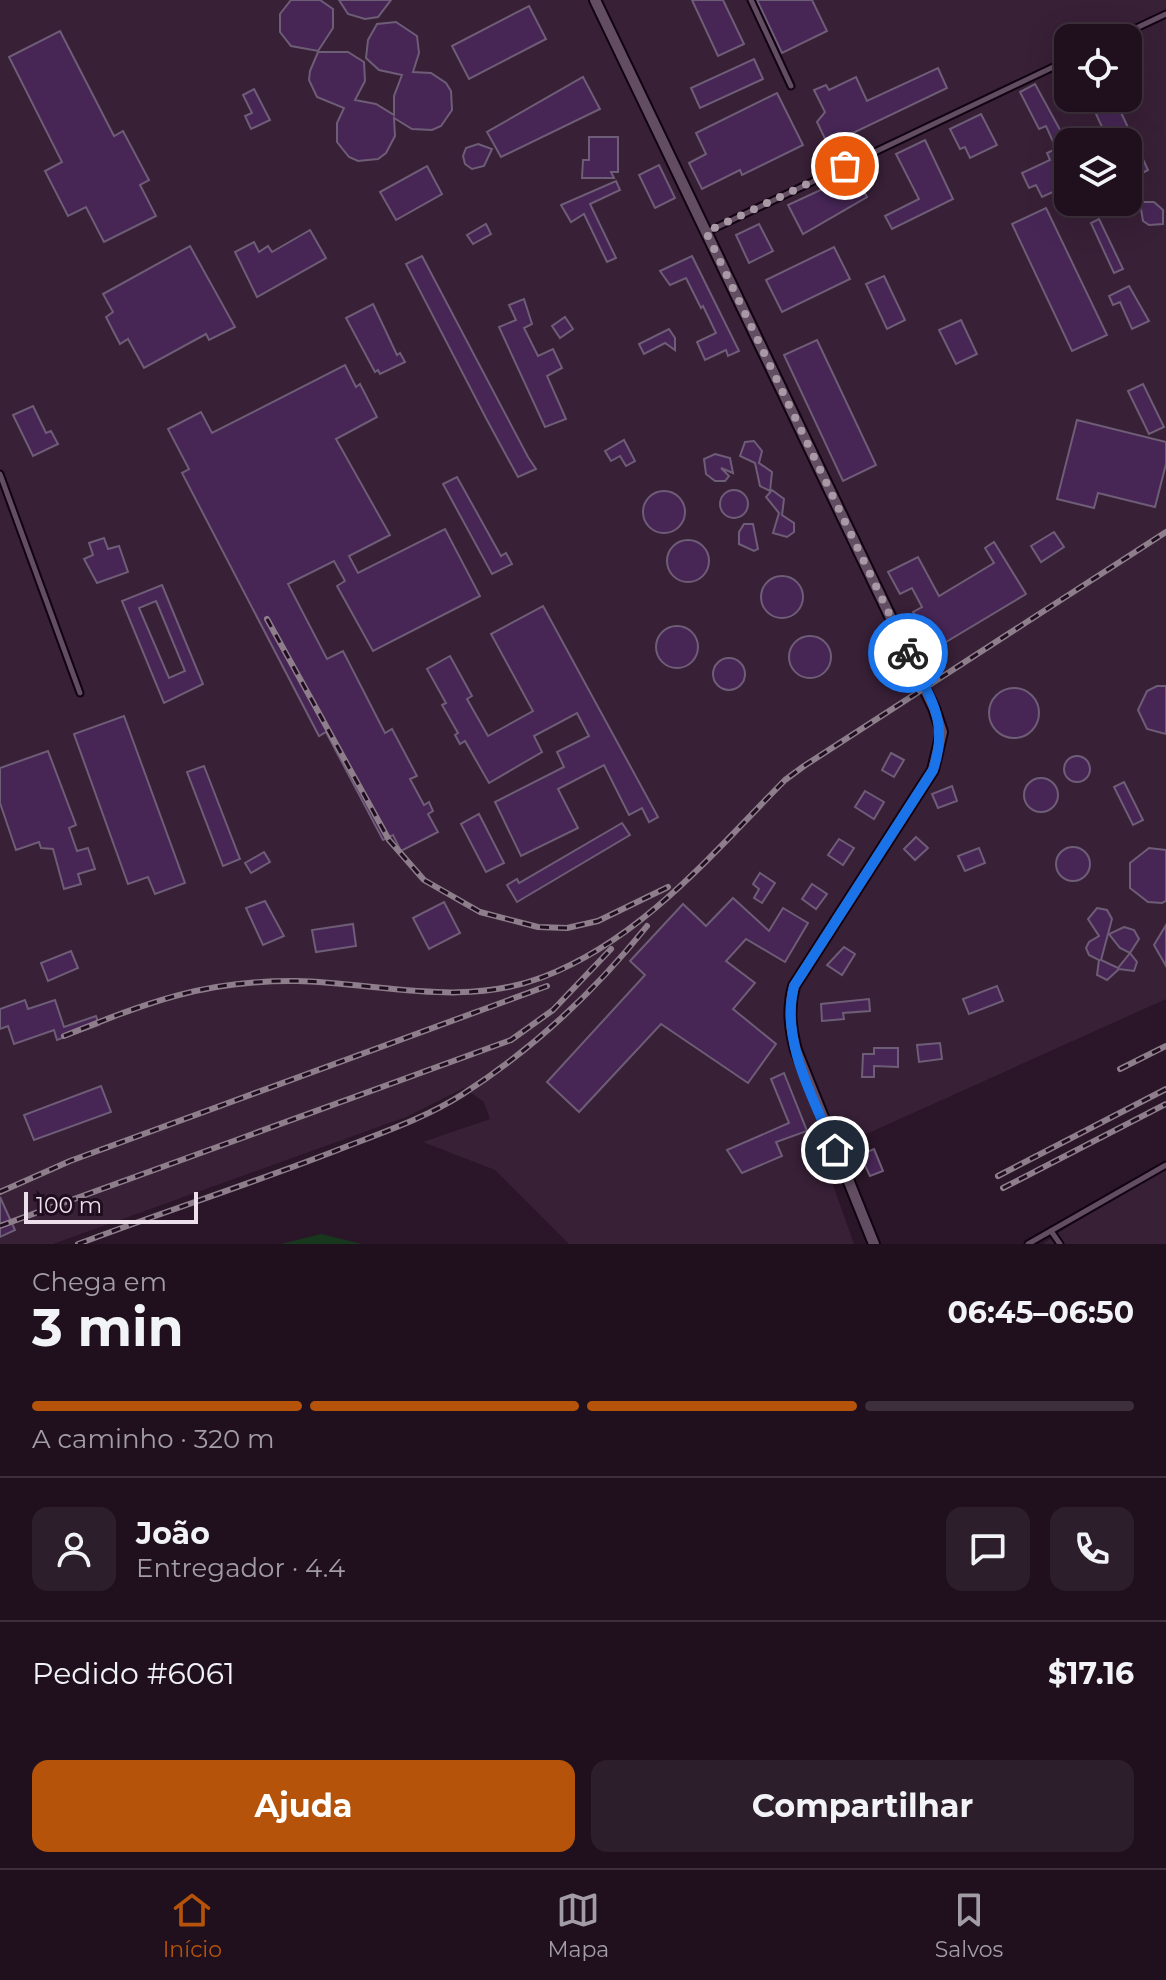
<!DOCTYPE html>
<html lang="pt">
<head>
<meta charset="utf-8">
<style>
  :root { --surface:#20101e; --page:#2d1e2b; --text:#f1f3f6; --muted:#a29da4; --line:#3d303c; --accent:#b45309 }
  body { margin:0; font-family:Montserrat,sans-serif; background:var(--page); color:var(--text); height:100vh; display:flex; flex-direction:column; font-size:30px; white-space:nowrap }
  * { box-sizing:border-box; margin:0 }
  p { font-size:26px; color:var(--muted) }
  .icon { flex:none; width:44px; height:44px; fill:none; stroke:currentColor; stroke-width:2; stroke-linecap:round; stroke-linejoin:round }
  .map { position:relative; height:1244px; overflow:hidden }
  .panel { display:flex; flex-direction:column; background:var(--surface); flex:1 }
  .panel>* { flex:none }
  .buttons { position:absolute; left:1054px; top:24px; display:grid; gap:16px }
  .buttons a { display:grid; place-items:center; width:88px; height:88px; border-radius:16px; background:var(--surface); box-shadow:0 8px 32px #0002,0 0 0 2px var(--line); font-size:40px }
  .scale { position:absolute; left:24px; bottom:20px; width:174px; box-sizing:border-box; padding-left:8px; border:4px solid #eddfeb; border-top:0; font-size:22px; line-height:28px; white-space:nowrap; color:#eddfeb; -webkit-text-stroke:6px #200d1f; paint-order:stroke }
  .pin { position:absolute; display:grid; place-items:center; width:68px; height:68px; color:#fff; margin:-34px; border:4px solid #fff; border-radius:50%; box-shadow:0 2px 8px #0007 }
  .courier { position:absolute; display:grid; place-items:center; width:80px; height:80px; margin:-40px; border:6px solid #1a73e8; border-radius:50%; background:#fff; color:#222; box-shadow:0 2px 10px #0007 }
  .overview em { font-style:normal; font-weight:700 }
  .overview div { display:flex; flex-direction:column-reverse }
  .overview { display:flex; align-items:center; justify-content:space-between; height:136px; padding:0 32px }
  h1 { font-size:52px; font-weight:700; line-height:60px }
  .bar { display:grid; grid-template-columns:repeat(4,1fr); gap:12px 8px; align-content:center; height:96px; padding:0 32px }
  .bar i { height:10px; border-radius:6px; background:var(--line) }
  .bar .current { background:var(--accent) }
  .bar p { grid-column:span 4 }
  .line { display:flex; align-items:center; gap:20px; padding:0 32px; border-top:2px solid var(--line) }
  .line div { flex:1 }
  .round { display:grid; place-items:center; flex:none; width:84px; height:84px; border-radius:16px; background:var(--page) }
  .action { display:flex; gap:16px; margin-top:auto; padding:16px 32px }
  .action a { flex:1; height:92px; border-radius:16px; background:var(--accent); color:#fff; font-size:32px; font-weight:700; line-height:92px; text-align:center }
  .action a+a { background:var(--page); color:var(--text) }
  .menu { display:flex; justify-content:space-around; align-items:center; height:112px; border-top:2px solid var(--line); background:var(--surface); font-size:22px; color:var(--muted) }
  .menu a { display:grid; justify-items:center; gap:4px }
  .menu .current { color:var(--accent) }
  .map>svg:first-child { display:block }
  .built { fill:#382037; fill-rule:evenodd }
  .green { fill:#17381d }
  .building { fill:#472656; stroke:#6e5d76; stroke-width:2; fill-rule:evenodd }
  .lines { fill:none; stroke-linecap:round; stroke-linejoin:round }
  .lane-casing { stroke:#110311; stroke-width:9 }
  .street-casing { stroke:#110311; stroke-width:14 }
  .lane { stroke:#634d62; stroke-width:5 }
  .street { stroke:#634d62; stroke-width:10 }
  .rail-casing { stroke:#8e7e8c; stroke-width:6 }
  .rail { stroke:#200d1f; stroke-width:3; stroke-dasharray:9; stroke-linecap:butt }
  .done { stroke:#a999a7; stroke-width:8; stroke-dasharray:0 14.4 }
  .route { stroke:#1a73e8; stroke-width:10 }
</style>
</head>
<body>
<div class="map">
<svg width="1166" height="1244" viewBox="0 0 1166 1244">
  <rect width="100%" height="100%" fill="#2a1628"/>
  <!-- built -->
  <g class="built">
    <path d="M0 0H1166V999L822 1154 854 1244H569L495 1170 423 1142 490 1119 484 1102 464 1088 406 1117 53 1244H0ZM1068 38H1128V98H1068ZM1068 142H1128V202H1068Z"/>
    <path d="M1166 1169V1244H1043L1064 1229Z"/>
  </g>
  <!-- green -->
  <path class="green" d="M321 1234 362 1244H281Z"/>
  <!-- building -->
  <g class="building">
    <path d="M291 0H320L333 9V28L318 51 291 46 280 32V14Z"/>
    <path d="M339 0H391L378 17 365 19 348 14Z"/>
    <path d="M692 0H723L744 44 718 56Z"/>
    <path d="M757 0H812L827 31 782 53Z"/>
    <path d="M529 6 546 39 469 79 452 46Z"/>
    <path d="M396 22 417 36 419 53 413 72 431 73 446 83 451 91 452 110 441 126 432 130 412 129 394 118 395 136 386 153 378 159 358 161 349 157 337 142V123L344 108 317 97 309 80 310 71 318 52H348L364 62 365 81 355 100 376 104 394 115V96L402 75 379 70 366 58 368 40 377 24Z"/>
    <path d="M60 31 114 136 123 131 149 180 140 185 156 216 104 242 86 207 68 216 45 171 62 162 9 57Z"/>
    <path d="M754 59 763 79 700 108 691 88Z"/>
    <path d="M938 68 947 88 828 145 817 122 825 112 814 90 826 85 829 90 856 77 867 101Z"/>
    <path d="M583 77 600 109 501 157 487 132Z"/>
    <path d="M1035 84 1065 139 1054 144 1046 126 1039 129 1020 92Z"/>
    <path d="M254 89 270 120 251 129 245 116 252 113 243 95Z"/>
    <path d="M777 93 803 145 742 175 740 170 702 189 689 163 706 154 696 133Z"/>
    <path d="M1117 104 1148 170 1129 180 1139 188 1143 202H1154L1163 210V224L1149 225 1143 221 1141 209 1123 211 1109 202H1128V142H1072L1103 129 1096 114Z"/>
    <path d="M981 114 997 145 970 158 965 147 960 149 950 129Z"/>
    <path d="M589 137H618V172H611L614 178H582L583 160H589Z"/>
    <path d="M925 140 953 199 892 229 885 216 919 199 896 154Z"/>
    <path d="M478 144 492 149 484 166 472 169 465 164 463 156 466 148Z"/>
    <path d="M1062 146 1068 159V185L1042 197 1036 185 1029 188 1022 173 1050 160 1047 153Z"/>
    <path d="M659 165 675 198 655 208 639 175Z"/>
    <path d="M427 166 442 194 396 220 380 192Z"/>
    <path d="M855 174 867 197 803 234 788 205Z"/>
    <path d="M616 181 620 190 590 204 616 258 607 262 584 214 571 222 561 205Z"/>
    <path d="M1046 208 1107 335 1072 351 1012 224Z"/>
    <path d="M1099 219 1123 269 1114 273 1091 223Z"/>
    <path d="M486 224 491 234 473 244 467 235Z"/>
    <path d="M759 224 773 251 749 263 736 235Z"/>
    <path d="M310 230 326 258 257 297 235 252 254 242 259 252 268 246 272 252Z"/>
    <path d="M190 246 235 327 209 340 206 334 144 368 128 339 120 344 106 317 113 312 103 294Z"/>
    <path d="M834 247 850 279 782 312 766 280Z"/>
    <path d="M422 256 528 457 536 469 518 477 487 420 406 264Z"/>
    <path d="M692 256 739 351 728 356 726 350 705 360 697 342 716 333 703 306 701 308 686 278 670 285 660 271Z"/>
    <path d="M884 276 905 320 887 329 866 284Z"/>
    <path d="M1129 286 1149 321 1132 329 1120 302 1113 305 1109 296Z"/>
    <path d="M524 299 532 324 524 328 538 356 553 349 562 368 547 376 566 419 545 427 499 327 516 320 509 305Z"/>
    <path d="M373 304 397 355 400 353 405 362 380 374 378 370 375 372 346 318Z"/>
    <path d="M565 317 573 329 560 338 552 326Z"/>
    <path d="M961 320 977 354 956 364 939 330Z"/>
    <path d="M669 329 675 338V350L665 343 644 354 639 344Z"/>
    <path d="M817 340 876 465 843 481 784 355Z"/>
    <path d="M345 365 356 387 360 384 377 417 336 439 390 535 349 556 358 573 445 529 480 596 373 651 337 586 345 581 334 561 288 584 327 659 343 651 385 733 392 729 417 776 410 779 424 805 429 802 433 811 428 814 438 832 401 851 393 835 383 840 326 732 319 736 182 473 189 469 168 429 201 412 212 433Z"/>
    <path d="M1143 384 1164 427 1149 434 1128 391Z"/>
    <path d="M33 406 46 433 51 431 58 444 33 456 13 415Z"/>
    <path d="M1077 420 1166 442V464L1155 507 1098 493 1094 508 1057 499Z"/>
    <path d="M624 440 635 461 626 466 620 456 611 461 605 451Z"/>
    <path d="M754 441 762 451 759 463 772 472 770 491 760 486 755 463 740 456 745 442Z"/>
    <path d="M715 454 730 458 733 473 721 468 729 476 725 481H715L706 474 704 459Z"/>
    <path d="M457 477 501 556 506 553 512 564 492 574 443 484Z"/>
    <path d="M772 490 784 499 782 515 794 523V532L787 537 773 533 779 513 766 497Z"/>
    <circle cx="734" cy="504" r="14"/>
    <circle cx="664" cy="512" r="21"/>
    <path d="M744 524H753L758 549 754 551 739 544V532Z"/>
    <path d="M1054 532 1064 547 1041 562 1031 546Z"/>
    <path d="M104 538 108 549 119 546 128 572 97 583 84 559 93 555 89 543Z"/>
    <circle cx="688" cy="561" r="21"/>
    <path d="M994 542 1026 594 936 648 913 612 922 607 912 588 900 594 888 572 918 557 939 596 994 563 985 548Z"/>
    <circle cx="782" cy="597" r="21"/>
    <path d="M162 585 203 684 164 703 122 601ZM156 601 185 671 169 678 139 608Z"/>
    <path d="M543 606 658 817 649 822 642 808 629 815 604 765 558 789 578 828 521 856 495 802 564 767 557 752 589 736 577 713 534 736 542 752 489 783 465 741 460 744 455 735 458 733 442 705 446 703 427 669 450 656 472 696 467 699 488 736 533 711 491 634Z"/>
    <circle cx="677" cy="647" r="21"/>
    <circle cx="810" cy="657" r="21"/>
    <circle cx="729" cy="674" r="16"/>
    <path d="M1157 686H1166V734L1147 729 1138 710 1147 691Z"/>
    <circle cx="1014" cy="713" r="25"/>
    <path d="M124 716 185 883 155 894 148 877 128 884 74 734Z"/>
    <path d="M48 751 76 825 69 828 77 851 88 848 95 869 78 874 81 884 64 889 53 849 41 848 39 842 16 850 0 803V768Z"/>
    <path d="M891 753 904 760 894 777 882 770Z"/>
    <circle cx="1077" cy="769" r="13"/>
    <path d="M204 766 240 859 223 866 187 772Z"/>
    <circle cx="1041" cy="795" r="17"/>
    <path d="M1124 782 1143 820 1133 825 1114 787Z"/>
    <path d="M952 786 957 801 938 808 932 794Z"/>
    <path d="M865 791 884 802 874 819 855 807Z"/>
    <path d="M479 814 504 863 486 872 461 824Z"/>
    <path d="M622 823 630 835 517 902 507 885 517 879 519 883Z"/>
    <path d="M916 837 928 848 915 860 904 849Z"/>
    <path d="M839 839 854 848 843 865 828 855Z"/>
    <circle cx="1073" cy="864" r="17"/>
    <path d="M979 848 985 863 965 871 958 856Z"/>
    <path d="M1149 848 1166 850V901L1162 903 1148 902 1130 888V863Z"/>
    <path d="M264 852 270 862 251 873 245 863Z"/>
    <path d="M760 873 775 883 762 903 754 898 759 889 753 884Z"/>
    <path d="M812 884 827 894 816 909 802 899Z"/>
    <path d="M733 898 769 931 783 908 808 923 785 962 746 939 726 961 755 983 733 1009 776 1044 748 1083 661 1024 579 1112 547 1082 645 975 630 961 683 904 706 926Z"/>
    <path d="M265 901 284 936 263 945 246 908Z"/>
    <path d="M444 902 460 933 429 949 413 918Z"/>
    <path d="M1097 908 1107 910 1112 919 1101 960 1118 968 1130 953 1137 962 1134 971 1119 969 1107 980 1097 975 1099 960 1089 955 1086 948 1089 942 1099 936 1088 919Z"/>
    <path d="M353 924 356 946 316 952 312 930Z"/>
    <path d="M1166 925V966L1154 945Z"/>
    <path d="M1124 927 1134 930 1139 939 1130 953 1120 948 1109 934Z"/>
    <path d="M844 947 855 954 842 975 827 965Z"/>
    <path d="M71 951 78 968 48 981 41 963Z"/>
    <path d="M997 986 1003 1001 969 1014 963 999Z"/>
    <path d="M869 999 870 1011 843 1013 844 1019 822 1021 821 1004Z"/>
    <path d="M25 1000 28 1009 55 1000 64 1027 96 1016 99 1025 57 1040 54 1030 14 1044 8 1026 0 1029V1009Z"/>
    <path d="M940 1043 942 1059 919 1062 917 1045Z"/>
    <path d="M874 1048H898V1067L874 1066V1077H862L863 1054H874Z"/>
    <path d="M784 1073 807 1131 776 1142 782 1156 742 1173 727 1150 789 1123 771 1079Z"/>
    <path d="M101 1086 111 1112 34 1140 24 1115Z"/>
    <path d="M874 1149 883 1171 870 1176 860 1155Z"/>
    <path d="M0 1197 15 1230 0 1237Z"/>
  </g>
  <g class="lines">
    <defs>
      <g id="lane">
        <path d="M751 0 791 86"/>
        <path d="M1115 38 1166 14"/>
        <path d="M707 232 1068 60"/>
        <path d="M0 474 80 693"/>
        <path d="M1051 1231 1060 1244"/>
        <path d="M1028 1244 1166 1165"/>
      </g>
      <path id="street" d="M595 0 934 708 942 732 933 770 794 986C788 1009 790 1027 796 1050L874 1244"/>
    </defs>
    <!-- lane casing -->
    <use href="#lane" class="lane-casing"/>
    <!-- street casing -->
    <use href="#street" class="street-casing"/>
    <!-- lane -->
    <use href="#lane" class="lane"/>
    <!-- street -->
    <use href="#street" class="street"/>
    <defs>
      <g id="rail">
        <path d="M267 619 389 840 424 880 480 912 538 927 567 928 598 921 668 887"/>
        <path d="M64 1036C149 1002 204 980 297 981 381 983 462 1008 543 977 642 939 712 854 785 780L804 766 1166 532"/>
        <path d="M1120 1069 1166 1046"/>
        <path d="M998 1176 1166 1089"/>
        <path d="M1003 1188 1166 1104"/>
        <path d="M0 1192 70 1161 547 986"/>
        <path d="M0 1226 511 1040 553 1010 611 949"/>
        <path d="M78 1244C163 1212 250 1184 335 1151 378 1134 424 1119 463 1094 533 1049 595 991 647 926"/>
      </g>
    </defs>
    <!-- rail casing -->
    <use href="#rail" class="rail-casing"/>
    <!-- rail -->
    <use href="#rail" class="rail"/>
  </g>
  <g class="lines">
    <!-- done -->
    <path class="done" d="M845 166 706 232 908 653"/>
    <!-- route -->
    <path class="route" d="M835 1150C814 1099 780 1042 794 986L933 770C950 720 929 697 908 653"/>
  </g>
</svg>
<div class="buttons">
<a><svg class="icon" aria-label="locate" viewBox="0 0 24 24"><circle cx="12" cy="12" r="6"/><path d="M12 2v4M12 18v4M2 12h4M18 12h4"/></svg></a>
<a><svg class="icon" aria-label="layers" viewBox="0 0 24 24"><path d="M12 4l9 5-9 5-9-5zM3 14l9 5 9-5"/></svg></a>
</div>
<div class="scale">100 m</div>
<div class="pin" style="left:845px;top:166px;background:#ea580c"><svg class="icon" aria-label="bag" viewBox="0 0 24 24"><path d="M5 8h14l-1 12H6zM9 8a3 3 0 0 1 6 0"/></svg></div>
<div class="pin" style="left:835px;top:1150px;background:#1f2937"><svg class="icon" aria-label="home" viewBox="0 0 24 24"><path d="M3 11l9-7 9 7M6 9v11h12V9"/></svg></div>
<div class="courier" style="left:908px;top:653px"><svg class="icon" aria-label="bike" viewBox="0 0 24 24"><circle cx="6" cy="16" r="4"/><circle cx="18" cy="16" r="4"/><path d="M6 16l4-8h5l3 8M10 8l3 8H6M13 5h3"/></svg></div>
</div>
<section class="panel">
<div class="overview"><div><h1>3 min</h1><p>Chega em</p></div><em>06:45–06:50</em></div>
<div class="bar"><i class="current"></i><i class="current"></i><i class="current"></i><i></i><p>A caminho · 320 m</p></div>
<div class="line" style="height:144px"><a class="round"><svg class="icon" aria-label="person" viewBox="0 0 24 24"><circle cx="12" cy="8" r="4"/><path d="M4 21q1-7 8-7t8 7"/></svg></a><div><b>João</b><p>Entregador · 4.4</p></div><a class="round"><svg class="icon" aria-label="chat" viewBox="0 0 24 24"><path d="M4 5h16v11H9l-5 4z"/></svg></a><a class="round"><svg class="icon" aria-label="phone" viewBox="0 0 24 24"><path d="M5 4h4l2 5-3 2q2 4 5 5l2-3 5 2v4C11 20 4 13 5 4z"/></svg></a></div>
<div class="line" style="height:104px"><div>Pedido #6061</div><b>$17.16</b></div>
<div class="action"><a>Ajuda</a><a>Compartilhar</a></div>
</section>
<nav class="menu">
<a class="current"><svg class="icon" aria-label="home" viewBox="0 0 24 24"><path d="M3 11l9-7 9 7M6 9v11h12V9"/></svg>Início</a>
<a><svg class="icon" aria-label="map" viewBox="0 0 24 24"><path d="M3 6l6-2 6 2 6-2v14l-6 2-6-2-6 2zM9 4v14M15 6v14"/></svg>Mapa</a>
<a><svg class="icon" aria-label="saved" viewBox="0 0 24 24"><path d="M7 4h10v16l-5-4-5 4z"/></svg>Salvos</a>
</nav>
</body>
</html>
